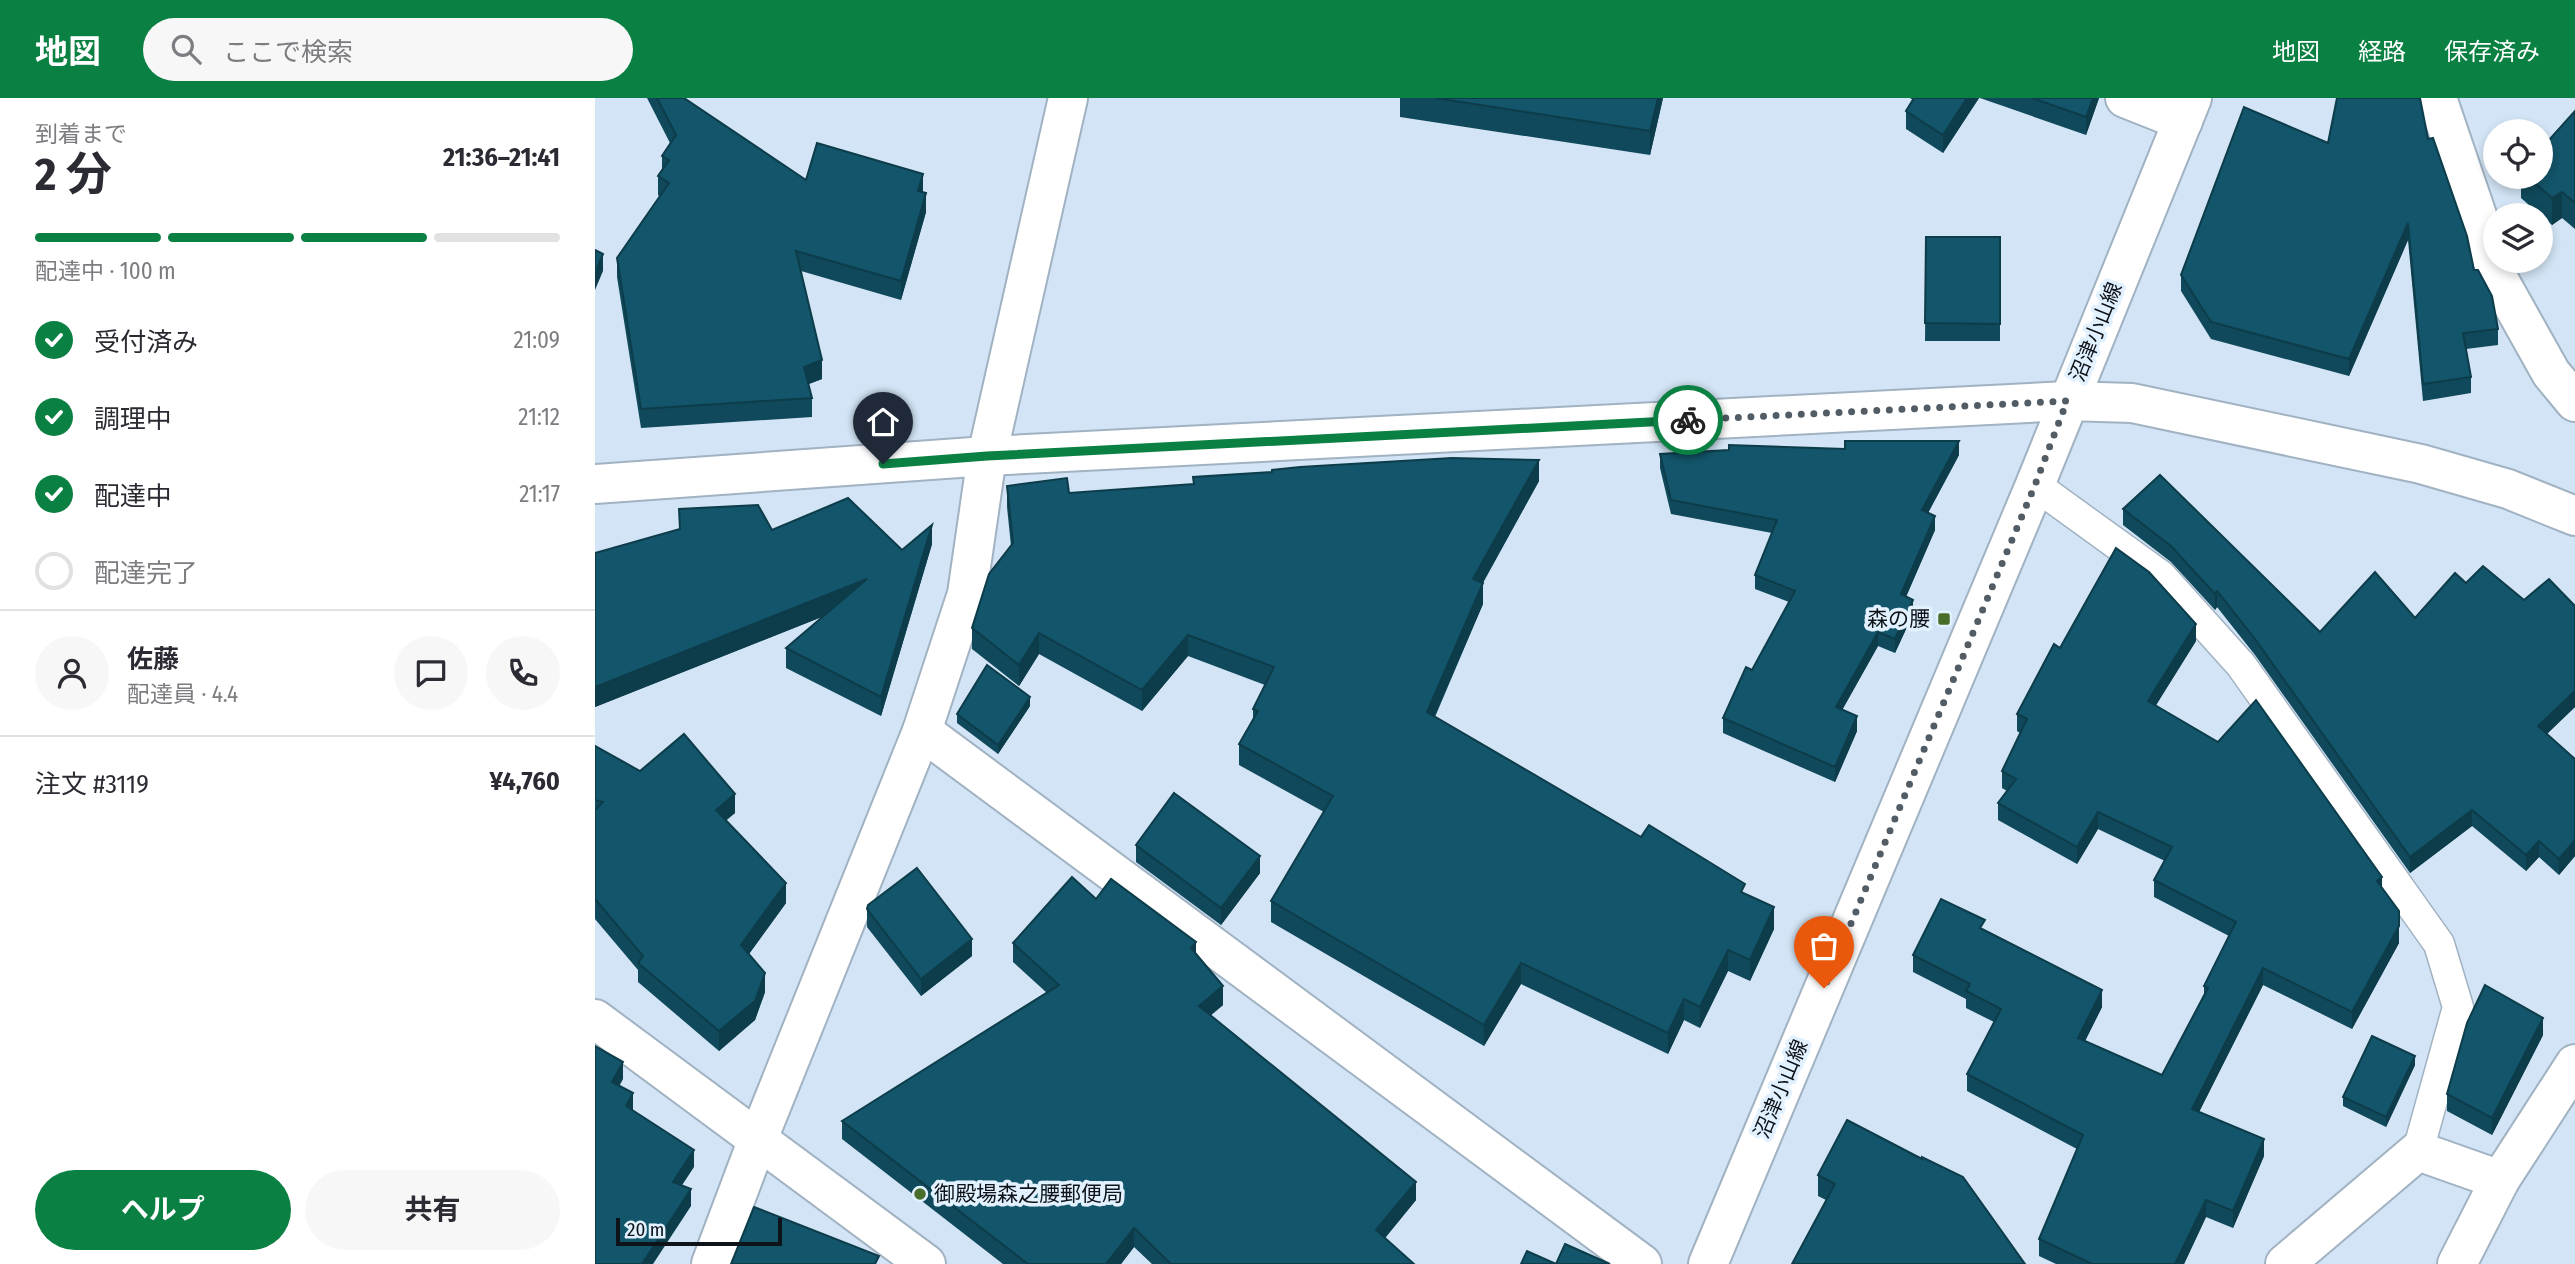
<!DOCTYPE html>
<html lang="ja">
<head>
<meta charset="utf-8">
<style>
  :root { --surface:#fff; --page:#f7f7f7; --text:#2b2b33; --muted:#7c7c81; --line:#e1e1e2; --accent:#0b8043 }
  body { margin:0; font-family:"Fira Sans Condensed","Noto Sans JP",sans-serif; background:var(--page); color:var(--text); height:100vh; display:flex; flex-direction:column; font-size:26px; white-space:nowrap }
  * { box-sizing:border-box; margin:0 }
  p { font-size:23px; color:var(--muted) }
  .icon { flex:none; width:38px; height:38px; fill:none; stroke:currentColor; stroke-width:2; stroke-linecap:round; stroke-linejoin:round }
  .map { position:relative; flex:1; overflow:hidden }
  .drawer { display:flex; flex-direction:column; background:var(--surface); width:595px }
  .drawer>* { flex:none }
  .tools { position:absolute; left:1888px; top:21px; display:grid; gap:14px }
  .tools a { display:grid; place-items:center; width:70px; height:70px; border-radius:50%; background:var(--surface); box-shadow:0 4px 10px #0003; font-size:35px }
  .scale { position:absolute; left:21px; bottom:18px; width:166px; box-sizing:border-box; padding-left:7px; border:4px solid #0d1318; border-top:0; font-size:19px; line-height:24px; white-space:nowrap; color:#0d1318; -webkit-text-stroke:5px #e2f1ff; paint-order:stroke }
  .pin { position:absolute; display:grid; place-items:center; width:60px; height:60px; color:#fff; margin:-72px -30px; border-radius:50% 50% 50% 0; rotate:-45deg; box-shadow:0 0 7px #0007 }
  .pin .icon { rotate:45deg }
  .courier { position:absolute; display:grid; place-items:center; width:70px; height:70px; margin:-35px; border:5px solid #0b8043; border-radius:50%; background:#fff; color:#222; box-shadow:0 2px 9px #0007 }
  .head em { font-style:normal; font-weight:700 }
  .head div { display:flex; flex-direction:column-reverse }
  .head { display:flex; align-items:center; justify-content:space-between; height:119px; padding:0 35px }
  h1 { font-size:46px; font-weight:700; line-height:52px }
  .bar { display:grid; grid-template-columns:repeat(4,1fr); gap:10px 7px; align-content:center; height:84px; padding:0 35px }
  .bar i { height:9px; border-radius:5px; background:var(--line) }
  .bar .selected { background:var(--accent) }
  .bar p { grid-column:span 4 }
  .line { display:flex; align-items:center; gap:18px; padding:0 35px; border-top:2px solid var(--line) }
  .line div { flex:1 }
  .round { display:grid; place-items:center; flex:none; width:74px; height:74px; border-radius:37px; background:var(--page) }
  ol { padding:0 35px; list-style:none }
  li { display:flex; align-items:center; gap:21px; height:77px }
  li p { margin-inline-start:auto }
  li .icon { padding:7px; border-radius:50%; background:var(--accent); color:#fff; stroke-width:4 }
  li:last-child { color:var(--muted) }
  li i { width:38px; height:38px; border:4px solid var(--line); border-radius:50% }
  .button { display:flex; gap:14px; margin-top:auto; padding:14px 35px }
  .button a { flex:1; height:80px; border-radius:42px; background:var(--accent); color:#fff; font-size:28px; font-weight:700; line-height:80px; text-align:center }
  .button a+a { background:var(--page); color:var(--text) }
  header { display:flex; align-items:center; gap:42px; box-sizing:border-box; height:98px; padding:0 35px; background:var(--accent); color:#fff }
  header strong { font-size:33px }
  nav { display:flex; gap:38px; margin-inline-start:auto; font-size:24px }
  .search { width:490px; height:63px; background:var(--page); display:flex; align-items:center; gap:18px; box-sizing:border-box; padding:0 24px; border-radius:38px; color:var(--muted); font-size:26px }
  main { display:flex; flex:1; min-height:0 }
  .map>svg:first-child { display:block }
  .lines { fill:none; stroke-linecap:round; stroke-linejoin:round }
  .service-casing { stroke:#a1b2c2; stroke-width:33 }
  .minor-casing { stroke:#a1b2c2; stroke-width:42 }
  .tertiary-casing { stroke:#a1b2c2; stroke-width:42 }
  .secondary-casing { stroke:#a1b2c2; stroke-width:42 }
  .service { stroke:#fff; stroke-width:30 }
  .minor { stroke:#fff; stroke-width:38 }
  .tertiary { stroke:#fff; stroke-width:38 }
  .secondary { stroke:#fff; stroke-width:38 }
  .wall { fill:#10495b }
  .shaded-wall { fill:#0d3c4a }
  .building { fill:#13556a; stroke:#0d3c4a; stroke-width:2 }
  .done { stroke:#525c65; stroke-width:7; stroke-dasharray:0 12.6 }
  .route { stroke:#0b8043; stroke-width:9 }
  .poi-dot { fill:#486e29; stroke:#e2f1ff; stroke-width:2.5 }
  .labels { text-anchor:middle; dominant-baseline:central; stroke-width:7; stroke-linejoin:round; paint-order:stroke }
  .street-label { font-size:21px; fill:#0d1318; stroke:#e2f1ff }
  .poi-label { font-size:21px; fill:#0d1318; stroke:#e2f1ff; text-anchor:end }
</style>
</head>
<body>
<header>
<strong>地図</strong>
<div class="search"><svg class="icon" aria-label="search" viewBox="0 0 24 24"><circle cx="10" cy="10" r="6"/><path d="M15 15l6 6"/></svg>ここで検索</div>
<nav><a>地図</a><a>経路</a><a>保存済み</a></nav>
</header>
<main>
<section class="drawer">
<div class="head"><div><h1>2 分</h1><p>到着まで</p></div><em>21:36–21:41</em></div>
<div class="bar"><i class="selected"></i><i class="selected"></i><i class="selected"></i><i></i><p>配達中 · 100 m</p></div>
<ol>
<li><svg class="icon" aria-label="check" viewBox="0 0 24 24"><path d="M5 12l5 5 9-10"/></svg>受付済み<p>21:09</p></li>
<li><svg class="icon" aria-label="check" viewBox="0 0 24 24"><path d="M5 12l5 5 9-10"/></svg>調理中<p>21:12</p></li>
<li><svg class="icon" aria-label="check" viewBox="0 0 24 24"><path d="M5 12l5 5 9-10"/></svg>配達中<p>21:17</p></li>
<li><i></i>配達完了</li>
</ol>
<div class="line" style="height:126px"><a class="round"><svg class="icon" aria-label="person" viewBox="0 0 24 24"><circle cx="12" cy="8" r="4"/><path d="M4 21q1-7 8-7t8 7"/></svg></a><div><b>佐藤</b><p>配達員 · 4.4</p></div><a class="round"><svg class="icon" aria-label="chat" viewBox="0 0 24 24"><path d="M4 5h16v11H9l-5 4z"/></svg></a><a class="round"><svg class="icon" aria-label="phone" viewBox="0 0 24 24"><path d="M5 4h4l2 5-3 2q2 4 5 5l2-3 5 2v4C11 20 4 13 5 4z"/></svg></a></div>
<div class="line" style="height:91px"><div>注文 #3119</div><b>¥4,760</b></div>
<div class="button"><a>ヘルプ</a><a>共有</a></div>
</section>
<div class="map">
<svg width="1980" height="1166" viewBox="0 0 1980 1166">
  <rect width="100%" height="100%" fill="#d2e4f5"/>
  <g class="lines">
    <defs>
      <path id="service" d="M1440 387 1566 478 1646 567 1844 846 1863 909 1823 1053"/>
      <g id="minor">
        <path d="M1530 0 1588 23"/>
        <path d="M1842 0 1904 182 1956 275 1980 304"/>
        <path d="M327 633 1047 1166"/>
        <path d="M0 921 331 1166"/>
        <path d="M116 1166 163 1041 327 633 372 496 392 358 473 0"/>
        <path d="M1690 1166 1823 1053 1905 1082"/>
        <path d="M1862 1166 1905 1082 1980 966"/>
      </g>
      <path id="tertiary" d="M0 386 392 358 1472 303 1537 305 1826 366 1913 391 1980 418"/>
      <path id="secondary" d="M1113 1166 1440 387 1597 0"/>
    </defs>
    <!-- service casing -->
    <use href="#service" class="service-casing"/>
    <!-- minor casing -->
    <use href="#minor" class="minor-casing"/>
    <!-- tertiary casing -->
    <use href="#tertiary" class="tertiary-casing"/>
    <!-- secondary casing -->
    <use href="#secondary" class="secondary-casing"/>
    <!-- service -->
    <use href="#service" class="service"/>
    <!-- minor -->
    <use href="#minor" class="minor"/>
    <!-- tertiary -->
    <use href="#tertiary" class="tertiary"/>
    <!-- secondary -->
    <use href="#secondary" class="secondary"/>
  </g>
  <!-- wall -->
  <g class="wall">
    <path d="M52 0H89L211 82 328 94 331 114 306 202 206 173 227 281 213 286 217 300V319L46 330 22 179V160L65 99 63 97V78L67 72V58L75 45Z"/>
    <path d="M805 0H1068L1055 57 805 19Z"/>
    <path d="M1315 0H1384L1348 55 1311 31V13L1318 2Z"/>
    <path d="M1385 0H1504L1491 37Z"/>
    <path d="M1980 13V131L1967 120 1957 127 1926 100V79H1946Z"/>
    <path d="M1833 41 1879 172 1903 231V247L1871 251 1876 279V295L1828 303 1813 142 1754 278 1616 241 1586 193V177Z"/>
    <path d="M1331 139H1405V243H1330Z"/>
    <path d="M1065 356 1364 357 1333 415 1340 432 1311 499 1318 516 1300 555 1283 548 1247 612 1262 633 1240 684 1128 635V620L1157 572 1194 504 1160 491V477L1177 435 1076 416 1065 370Z"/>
    <path d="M944 383 888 485V506L840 619 1046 739 1150 796 1179 831 1155 883 1133 873 1105 930 1089 922 1073 956 926 886 889 948 676 824V803L729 714 644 667V646L658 621V611L670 587 593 558 547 613 444 556 424 588 377 551V530L416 448 412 409V388L474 395Z"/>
    <path d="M84 411 177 432 307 452 337 446 286 618 191 570V550L229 518 0 609V455L84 431Z"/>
    <path d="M1528 411 1725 534 1820 520 1871 485 1929 502 1980 508V609L1952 636 1980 661V758L1964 777 1944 759 1931 773 1877 728 1815 775 1660 557 1622 509 1620 512 1576 464 1528 427Z"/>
    <path d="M1601 543 1561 607 1787 790 1804 845 1757 931 1668 887 1604 1014 1669 1058 1638 1130 1611 1119 1589 1166H1461L1444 1158V1141L1482 1051 1372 993V976L1399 924 1371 910V901L1318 874V857L1390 832 1507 909 1490 943 1567 977 1609 897V888L1634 838 1559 799V782L1570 763 1503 731 1482 766 1403 722V705L1412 693 1407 690V673L1425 635 1422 633V616Z"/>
    <path d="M435 608 403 656 362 625V616Z"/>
    <path d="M0 648 45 673 140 715 131 722 191 805 154 856 170 894 160 922 124 953 43 884V872L0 821Z"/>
    <path d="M541 747 665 775 626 827 541 764Z"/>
    <path d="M501 801 601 855 628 907 615 918 821 1102 790 1140 819 1166H557L539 1149 526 1166H408L247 1041V1023L452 895 418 864V845Z"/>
    <path d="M272 811 377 858 326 898 272 829Z"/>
    <path d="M1948 937 1897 1037 1852 1013V996Z"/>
    <path d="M1820 967 1791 1029 1748 1008V999Z"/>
    <path d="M1223 1077 1430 1166 1231 1102 1223 1098Z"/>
  </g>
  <!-- shaded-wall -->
  <g class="shaded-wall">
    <path d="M1063 0H1068L1055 57V33Z"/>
    <path d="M1372 0H1384L1348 55V37Z"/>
    <path d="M1498 0H1504L1491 37V19Z"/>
    <path d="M328 76V96L323 93Z"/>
    <path d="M1967 94V120L1957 127V100Z"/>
    <path d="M331 95V114L306 202V183Z"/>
    <path d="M1813 125V142L1754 278V261Z"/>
    <path d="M8 156V173L0 192V175Z"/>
    <path d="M227 262V281L209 288V269Z"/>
    <path d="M1364 343V357L1327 426V412Z"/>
    <path d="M944 362V383L878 502V481Z"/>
    <path d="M1340 418V432L1306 510V496Z"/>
    <path d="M337 427V446L286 618V599Z"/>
    <path d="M272 481V501L0 609V589Z"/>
    <path d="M888 485V506L832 635V614Z"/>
    <path d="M1622 493V509L1620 512V496Z"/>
    <path d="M1318 502V516L1300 555V541Z"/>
    <path d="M1601 526V543L1553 620V603Z"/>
    <path d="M1283 534V548L1241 623V609Z"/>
    <path d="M444 535V556L424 588V567Z"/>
    <path d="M593 537V558L547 613V592Z"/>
    <path d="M1980 593V609L1943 644V628Z"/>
    <path d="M435 599V608L403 656V647Z"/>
    <path d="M1262 618V633L1240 684V669Z"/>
    <path d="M140 696V715L121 731V712Z"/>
    <path d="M1877 712V728L1815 775V759Z"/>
    <path d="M1503 714V731L1482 766V749Z"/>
    <path d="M1980 742V758L1964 777V761Z"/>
    <path d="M1944 743V759L1931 773V757Z"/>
    <path d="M665 758V775L626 827V810Z"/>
    <path d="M1787 779V796L1782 783Z"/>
    <path d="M191 785V805L146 867V847Z"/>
    <path d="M1179 809V831L1155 883V862Z"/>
    <path d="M1804 828V845L1757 931V914Z"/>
    <path d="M377 841V858L326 898V881Z"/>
    <path d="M601 844V863L596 850Z"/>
    <path d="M1133 852V873L1105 930V909Z"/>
    <path d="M926 865V886L889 948V927Z"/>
    <path d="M1668 870V887L1597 1028V1011Z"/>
    <path d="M170 875V894L160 922 124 953V933Z"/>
    <path d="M628 888V907L604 927V908Z"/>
    <path d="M1507 892V909L1483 957V940Z"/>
    <path d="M1089 901V922L1073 956V935Z"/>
    <path d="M1948 920V937L1897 1037V1020Z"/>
    <path d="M1820 958V967L1791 1029V1019Z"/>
    <path d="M28 964V981L17 1002V984Z"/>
    <path d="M38 995V1013L31 1008Z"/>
    <path d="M1669 1041V1058L1638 1130V1113Z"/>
    <path d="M99 1052V1069L78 1101V1084Z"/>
    <path d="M821 1084V1102L781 1151V1132Z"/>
    <path d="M96 1091V1108L58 1166H47Z"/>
    <path d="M1611 1102V1119L1589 1166H1580Z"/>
    <path d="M539 1130V1149L526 1166H511Z"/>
  </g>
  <!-- building -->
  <g class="building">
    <path d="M62 0H89L211 82 222 45 328 76 323 93 331 95 306 183 201 153 227 262 209 269 217 300 46 311 22 160 74 85 63 78 74 62 67 58 81 37Z"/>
    <path d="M840 0H1063L1055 33Z"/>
    <path d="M1319 0H1372L1348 37 1311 13Z"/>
    <path d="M1437 0H1498L1491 19Z"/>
    <path d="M1742 0H1825L1833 41 1838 40 1872 138 1879 172H1883L1897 198 1903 231 1868 235 1876 279 1828 286 1813 125 1754 261 1616 224 1586 177 1649 9 1733 45Z"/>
    <path d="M1980 13V105L1967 94 1957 100 1933 79H1946V51Z"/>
    <path d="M1331 139H1405V226L1330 225Z"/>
    <path d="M0 152 8 156 0 175Z"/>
    <path d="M1250 343H1364L1327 412 1340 418 1306 496 1318 502 1300 541 1283 534 1241 609 1262 618 1240 669 1128 620 1151 569 1157 572 1200 493 1160 477 1182 422 1076 402 1065 356 1134 352V347L1250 351Z"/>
    <path d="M857 360 944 362 878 481 888 485 832 614 1046 739 1054 727 1150 786 1146 794 1179 809 1155 862 1133 852 1105 909 1089 901 1073 935 926 865 889 927 676 803 738 698 644 646 663 613 658 611 679 569 593 537 547 592 444 535 424 567 377 530 394 476 418 445 412 388 472 380 474 395 599 386 598 379 677 374V372L705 369Z"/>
    <path d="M1565 377 1725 534 1780 474 1820 520 1860 475 1871 485 1888 468 1929 502 1954 481 1980 508V593L1943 628 1980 661V742L1964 761 1944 743 1931 757 1877 712 1815 759 1660 541 1622 493 1620 496 1576 448 1528 411Z"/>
    <path d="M253 400 307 452 337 427 286 599 191 550 272 481 0 589V455L85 431 84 411 163 407 177 432Z"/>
    <path d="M1521 450 1554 474 1601 526 1553 603 1623 644 1661 602 1787 779 1782 783 1804 813V828L1757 914 1668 870 1597 1011 1669 1041 1638 1113 1611 1102 1580 1166H1497L1444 1141 1488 1037 1372 976 1406 911 1371 893 1375 886 1318 857 1346 801 1390 822 1385 830 1507 892 1483 940 1567 977 1613 890 1609 888 1641 824 1559 782 1577 749 1503 714 1482 749 1403 705 1421 681 1407 673 1432 621 1422 616 1459 546 1465 550Z"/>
    <path d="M392 567 435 599 403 647 362 616Z"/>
    <path d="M89 636 140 696 121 712 191 785 146 847 170 875 160 903 124 933 43 865 48 858 0 801V712L8 704 0 702V648L45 673Z"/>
    <path d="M579 695 665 758 626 810 541 747Z"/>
    <path d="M322 770 377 841 326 881 272 811 273 807Z"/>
    <path d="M477 779 501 801 516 781 601 844 596 850 628 888 604 908 821 1084 781 1132 819 1166H576L539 1130 511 1166H433L247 1023 464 887 418 845Z"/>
    <path d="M1890 887 1948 920 1897 1020 1852 996 1872 925Z"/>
    <path d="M1777 938 1820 958 1791 1019 1748 999Z"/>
    <path d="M0 948 28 964 17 984 38 995 31 1008 99 1052 78 1084 96 1091 47 1166H0Z"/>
    <path d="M1252 1022 1327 1061V1059L1368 1079 1430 1166H1197L1240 1086 1223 1077Z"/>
    <path d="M159 1109 284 1158 280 1166H136Z"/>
    <path d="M970 1146 1015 1166H926L932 1153 961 1166Z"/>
  </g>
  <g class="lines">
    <!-- done -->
    <path class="done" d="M1093 322 1472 303 1440 387 1229 890"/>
    <!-- route -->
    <path class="route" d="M288 366 392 358 1093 322"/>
  </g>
  <!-- markers -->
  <g class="poi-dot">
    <rect x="1342" y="514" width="14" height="14" rx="3.5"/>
    <circle cx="325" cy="1096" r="7"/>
  </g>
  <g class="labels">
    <!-- street labels -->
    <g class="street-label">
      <text transform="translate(1501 234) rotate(-68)">沼津小山線</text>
      <text transform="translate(1186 991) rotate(-67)">沼津小山線</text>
    </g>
    <!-- poi labels -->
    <g class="poi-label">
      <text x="1335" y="521">森の腰</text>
      <text x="339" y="1096" text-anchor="start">御殿場森之腰郵便局</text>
    </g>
  </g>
</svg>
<div class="tools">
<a><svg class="icon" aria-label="locate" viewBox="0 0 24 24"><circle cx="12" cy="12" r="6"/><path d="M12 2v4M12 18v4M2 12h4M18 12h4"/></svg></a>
<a><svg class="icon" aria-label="layers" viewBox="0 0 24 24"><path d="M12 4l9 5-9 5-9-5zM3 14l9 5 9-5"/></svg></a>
</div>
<div class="scale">20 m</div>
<div class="pin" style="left:1229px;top:890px;background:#ea580c"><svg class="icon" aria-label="bag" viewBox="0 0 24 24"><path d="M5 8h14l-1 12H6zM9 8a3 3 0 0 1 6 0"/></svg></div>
<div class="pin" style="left:288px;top:366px;background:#1f2937"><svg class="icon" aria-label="home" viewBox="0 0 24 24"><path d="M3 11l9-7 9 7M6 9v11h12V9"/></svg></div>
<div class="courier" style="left:1093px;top:322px"><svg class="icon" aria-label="bike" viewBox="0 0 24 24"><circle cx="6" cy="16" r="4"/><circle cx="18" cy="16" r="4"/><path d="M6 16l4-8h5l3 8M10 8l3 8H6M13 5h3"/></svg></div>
</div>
</main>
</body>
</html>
